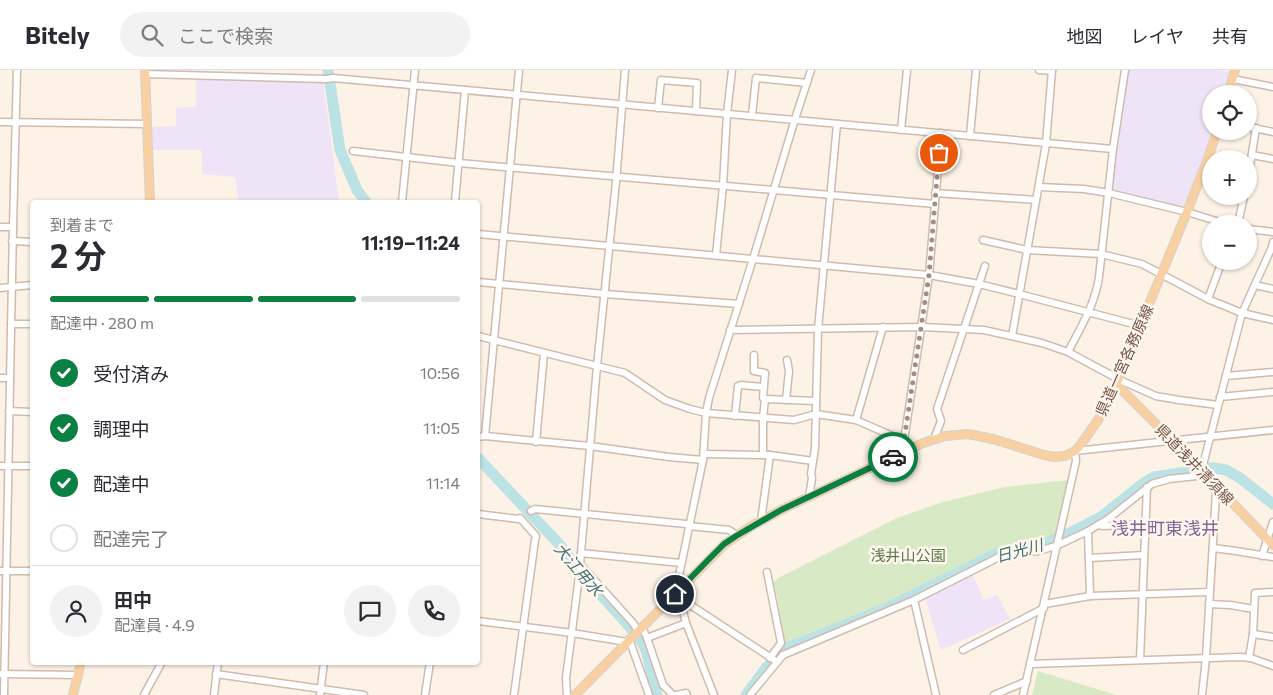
<!DOCTYPE html>
<html lang="ja">
<head>
<meta charset="utf-8">
<style>
  :root { --surface:#fff; --page:#f2f2f3; --text:#2b2b33; --muted:#7c7c81; --line:#e1e1e2; --accent:#0b8043 }
  body { margin:0; font-family:Commissioner,"Noto Sans JP",sans-serif; background:var(--page); color:var(--text); height:100vh; display:flex; flex-direction:column; font-size:19px; white-space:nowrap }
  * { box-sizing:border-box; margin:0 }
  p { font-size:16px; color:var(--muted) }
  .icon { flex:none; width:28px; height:28px; fill:none; stroke:currentColor; stroke-width:2; stroke-linecap:round; stroke-linejoin:round }
  .map { position:relative; flex:1; overflow:hidden }
  .drawer { position:absolute; left:30px; top:130px; width:450px; height:465px; display:flex; flex-direction:column; background:var(--surface); border-radius:5px; box-shadow:0 1px 4px #0004 }
  .drawer>* { flex:none }
  .tools { position:absolute; left:1202px; top:15px; display:grid; gap:10px }
  .tools a { display:grid; place-items:center; width:55px; height:55px; border-radius:50%; background:var(--surface); box-shadow:0 1px 4px #0004; font-size:25px }
  .pin { position:absolute; display:grid; place-items:center; width:42px; height:42px; color:#fff; margin:-21px; border:2px solid #fff; border-radius:50%; box-shadow:0 1px 5px #0007 }
  .courier { position:absolute; display:grid; place-items:center; width:50px; height:50px; margin:-25px; border:4px solid #0b8043; border-radius:50%; background:#fff; color:#222; box-shadow:0 1px 6px #0007 }
  .headline em { font-style:normal; font-weight:700 }
  .headline div { display:flex; flex-direction:column-reverse }
  .headline { display:flex; align-items:center; justify-content:space-between; height:85px; padding:0 20px }
  h1 { font-size:32px; font-weight:700; line-height:38px }
  .bar { display:grid; grid-template-columns:repeat(4,1fr); gap:8px 5px; align-content:center; height:60px; padding:0 20px }
  .bar i { height:6px; border-radius:4px; background:var(--line) }
  .bar .selected { background:var(--accent) }
  .bar p { grid-column:span 4 }
  .line { display:flex; align-items:center; gap:12px; padding:0 20px; border-top:1px solid var(--line) }
  .line div { flex:1 }
  .round { display:grid; place-items:center; flex:none; width:52px; height:52px; border-radius:26px; background:var(--page) }
  ol { padding:0 20px; list-style:none }
  li { display:flex; align-items:center; gap:15px; height:55px }
  li p { margin-inline-start:auto }
  li .icon { padding:5px; border-radius:50%; background:var(--accent); color:#fff; stroke-width:4 }
  li:last-child { color:var(--muted) }
  li i { width:28px; height:28px; border:2px solid var(--line); border-radius:50% }
  header { display:flex; align-items:center; gap:30px; box-sizing:border-box; height:70px; padding:0 25px; background:var(--surface); border-bottom:1px solid var(--line) }
  header strong { font-size:24px }
  nav { display:flex; gap:28px; margin-inline-start:auto; font-size:18px }
  .search { width:350px; height:45px; background:var(--page); display:flex; align-items:center; gap:12px; box-sizing:border-box; padding:0 18px; border-radius:28px; color:var(--muted); font-size:19px }
  .map>svg:first-child { display:block }
  .education { fill:#efe3f8 }
  .green { fill:#d7e9c5 }
  .lines { fill:none; stroke-linecap:round; stroke-linejoin:round }
  .river { stroke:#bbe3e5; stroke-width:11 }
  .minor-casing { stroke:#d0bbaf; stroke-width:9 }
  .major-casing { stroke:#d8d0cd; stroke-width:10 }
  .minor { stroke:#fff; stroke-width:6 }
  .major { stroke:#f9d0a1; stroke-width:8 }
  .done { stroke:#a48d81; stroke-width:5; stroke-dasharray:0 9 }
  .route { stroke:#0b8043; stroke-width:6 }
  .labels { text-anchor:middle; dominant-baseline:central; stroke-width:5; stroke-linejoin:round; paint-order:stroke }
  .street-label { font-size:15px; fill:#75564b; stroke:#fff6ed }
  .park-label { font-size:15px; fill:#597a43; stroke:#fff6ed }
  .water-label { font-size:16px; font-style:italic; fill:#40767a; stroke:#fff6ed }
  .quarter-label { font-size:18px; fill:#836798; stroke:#fff6ed }
</style>
</head>
<body>
<header>
<strong>Bitely</strong>
<div class="search"><svg class="icon" aria-label="search" viewBox="0 0 24 24"><circle cx="10" cy="10" r="6"/><path d="M15 15l6 6"/></svg>ここで検索</div>
<nav><a>地図</a><a>レイヤ</a><a>共有</a></nav>
</header>
<div class="map">
<svg width="1273" height="625" viewBox="0 0 1273 625">
  <rect width="100%" height="100%" fill="#fcf2e6"/>
  <!-- education -->
  <g class="education">
    <path d="M1127 0H1217L1231 2 1224 24H1211V61L1208 70 1210 72 1186 136 1182 137 1112 121 1111 118Z"/>
    <path d="M196 7 323 11 339 132H241L238 128 236 110 234 107 202 104V87L201 80H151V57L176 56V38L196 37Z"/>
    <path d="M972 504 984 530 997 525 1010 549 941 580 925 528Z"/>
  </g>
  <!-- green -->
  <g class="green">
    <path d="M1069 410 1056 463 1037 471 1000 481 924 519 862 547 785 576 777 526 773 512 780 507 897 448 943 432 1005 417Z"/>
    <path d="M1038 601 1116 625H1032Z"/>
  </g>
  <g class="lines">
    <!-- river -->
    <g class="river">
      <path d="M328 0 340 80 357 120 366 132"/>
      <path d="M478 388 560 475 584 506 630 557 642 572 646 580 657 625"/>
      <path d="M746 625 766 598 784 579 830 561 889 537 1000 482 1037 477 1074 461 1101 447 1145 412 1154 407 1213 398 1226 400 1240 408 1273 434"/>
    </g>
    <defs>
      <g id="minor">
        <path d="M1039 0 1052 1"/>
        <path d="M145 4 326 9 333 8 1113 79"/>
        <path d="M1233 9 1273 17"/>
        <path d="M658 38 661 10 697 13 696 41"/>
        <path d="M752 45 756 8 807 13"/>
        <path d="M0 52 147 54"/>
        <path d="M1249 57 1273 62"/>
        <path d="M901 60 907 0"/>
        <path d="M970 66 976 0"/>
        <path d="M353 81 459 93 935 134"/>
        <path d="M1252 85 1273 89"/>
        <path d="M1249 102 1256 58"/>
        <path d="M1039 117 1084 119 1109 123 1187 142 1226 154"/>
        <path d="M935 123 1036 130"/>
        <path d="M402 132 415 0"/>
        <path d="M455 132 465 20"/>
        <path d="M1238 154 1244 126"/>
        <path d="M0 157H13"/>
        <path d="M1249 159 1273 162"/>
        <path d="M478 164 929 205 979 214 1019 224 1141 256"/>
        <path d="M983 170 1027 180 1101 184 1142 194 1210 230 1242 243 1273 250"/>
        <path d="M12 171 32 172"/>
        <path d="M716 185 723 116 727 44 732 0"/>
        <path d="M478 212 605 224 739 234"/>
        <path d="M1255 215 1273 219"/>
        <path d="M0 218 32 215"/>
        <path d="M1208 229 1222 191"/>
        <path d="M11 254H32"/>
        <path d="M730 260 922 257 984 260 1042 273 1068 282 1122 311 1156 326 1179 330 1218 335"/>
        <path d="M478 266 625 303 665 330 690 339 706 343 794 350 816 344 856 350 904 371 902 383"/>
        <path d="M1012 266 1046 74 1052 0"/>
        <path d="M1068 282C1080 258 1095 235 1099 207L1113 79 1125 0"/>
        <path d="M754 285V301L765 303 763 328 765 330"/>
        <path d="M1226 306 1273 302"/>
        <path d="M0 308H10"/>
        <path d="M1220 327 1273 322"/>
        <path d="M786 330 789 301 787 290"/>
        <path d="M9 341 32 342"/>
        <path d="M735 346 738 316 741 315 763 317"/>
        <path d="M856 350 883 257"/>
        <path d="M485 366 519 0"/>
        <path d="M478 367 485 366 590 376 669 387 703 390"/>
        <path d="M934 369 941 351 937 339 985 196"/>
        <path d="M904 371 929 205 941 63"/>
        <path d="M536 372 544 283"/>
        <path d="M704 384 770 385 813 391"/>
        <path d="M763 385V348L765 329 816 331"/>
        <path d="M0 396H32"/>
        <path d="M1199 398 1203 395 1242 243 1272 177 1273 172"/>
        <path d="M809 427 812 408 811 404 815 378 818 259 837 54"/>
        <path d="M531 441 535 439 686 454 689 456 729 460 735 464 736 466"/>
        <path d="M478 444 518 449 520 448 536 466 535 470 514 625"/>
        <path d="M761 451 770 385"/>
        <path d="M1098 455 1103 456 1145 454"/>
        <path d="M1088 461 1090 526"/>
        <path d="M1213 478 1236 481 1273 487"/>
        <path d="M581 483 681 493"/>
        <path d="M1262 486 1273 452"/>
        <path d="M1089 488 1144 485"/>
        <path d="M580 494 633 553 638 561"/>
        <path d="M0 501H32"/>
        <path d="M767 502 781 573 770 588"/>
        <path d="M675 525 703 390 706 343 709 328 753 189 795 49 811 0"/>
        <path d="M914 530 936 625"/>
        <path d="M1045 534 1090 526 1209 522"/>
        <path d="M1209 534 1230 535 1254 539"/>
        <path d="M478 551 572 563 627 572"/>
        <path d="M642 557 647 568 663 615 673 625"/>
        <path d="M1253 564 1273 567"/>
        <path d="M647 568 686 553"/>
        <path d="M629 569 649 625"/>
        <path d="M963 580 1044 538"/>
        <path d="M1249 588 1253 564 1255 523 1273 522"/>
        <path d="M1140 590 1147 417"/>
        <path d="M1030 594 1240 587 1251 588 1273 596"/>
        <path d="M1 604 78 605"/>
        <path d="M216 604 364 625"/>
        <path d="M4 625 13 157 17 0"/>
        <path d="M144 625 162 592"/>
        <path d="M214 625 218 592"/>
        <path d="M320 625 324 592"/>
        <path d="M425 625 430 592"/>
        <path d="M567 625 566 608 579 506 597 296 616 112 625 0"/>
        <path d="M676 625 686 623 687 625"/>
        <path d="M714 625 686 553 681 534 675 525 776 591"/>
        <path d="M750 625 783 585 914 530 1003 485 1038 481 1056 476 1088 461 1108 449 1152 414 1169 409 1206 405"/>
        <path d="M994 625 1027 611"/>
        <path d="M1023 625 1076 391 1075 381 1273 360"/>
        <path d="M1202 625 1206 588 1216 422 1218 418"/>
      </g>
      <g id="major">
        <path d="M145 0 150 132"/>
        <path d="M1228 24 1235 0"/>
        <path d="M1116 314 1173 371 1273 475"/>
        <path d="M73 625 81 592"/>
        <path d="M575 625 725 474 750 457 781 440 923 373 945 366 968 364 993 369 1044 385 1055 387 1065 386 1075 381 1079 377 1098 350 1113 322 1187 142 1208 88 1217 61"/>
      </g>
    </defs>
    <!-- minor casing -->
    <use href="#minor" class="minor-casing"/>
    <!-- major casing -->
    <use href="#major" class="major-casing"/>
    <!-- minor -->
    <use href="#minor" class="minor"/>
    <!-- major -->
    <use href="#major" class="major"/>
  </g>
  <g class="lines">
    <!-- done -->
    <path class="done" d="M893 387 902 383 929 205 939 83"/>
    <!-- route -->
    <path class="route" d="M675 524 711 487 724 474 736 466 781 440 893 387"/>
  </g>
  <g class="labels">
    <!-- street labels -->
    <g class="street-label">
      <text transform="translate(1124 290) rotate(-66)">県道一宮各務原線</text>
      <text transform="translate(1195 394) rotate(46)">県道浅井清須線</text>
    </g>
    <!-- park labels -->
    <g class="park-label">
      <text x="908" y="485">浅井山公園</text>
    </g>
    <!-- water labels -->
    <g class="water-label">
      <text transform="translate(1019 480) rotate(-15)">日光川</text>
      <text transform="translate(579 499) rotate(49)">大江用水</text>
    </g>
    <!-- quarter labels -->
    <g class="quarter-label">
      <text x="1165" y="458">浅井町東浅井</text>
    </g>
  </g>
</svg>
<div class="tools">
<a><svg class="icon" aria-label="locate" viewBox="0 0 24 24"><circle cx="12" cy="12" r="6"/><path d="M12 2v4M12 18v4M2 12h4M18 12h4"/></svg></a>
<a>+</a>
<a>−</a>
</div>
<div class="pin" style="left:939px;top:83px;background:#ea580c"><svg class="icon" aria-label="bag" viewBox="0 0 24 24"><path d="M5 8h14l-1 12H6zM9 8a3 3 0 0 1 6 0"/></svg></div>
<div class="pin" style="left:675px;top:524px;background:#1f2937"><svg class="icon" aria-label="home" viewBox="0 0 24 24"><path d="M3 11l9-7 9 7M6 9v11h12V9"/></svg></div>
<div class="courier" style="left:893px;top:387px"><svg class="icon" aria-label="car" viewBox="0 0 24 24"><path d="M5 17H2v-5l4-1 3-4h7l3 4 3 1v5h-3M9 17h6M6 11h13"/><circle cx="7" cy="17" r="2"/><circle cx="17" cy="17" r="2"/></svg></div>
<section class="drawer">
<div class="headline"><div><h1>2 分</h1><p>到着まで</p></div><em>11:19–11:24</em></div>
<div class="bar"><i class="selected"></i><i class="selected"></i><i class="selected"></i><i></i><p>配達中 · 280 m</p></div>
<ol>
<li><svg class="icon" aria-label="check" viewBox="0 0 24 24"><path d="M5 12l5 5 9-10"/></svg>受付済み<p>10:56</p></li>
<li><svg class="icon" aria-label="check" viewBox="0 0 24 24"><path d="M5 12l5 5 9-10"/></svg>調理中<p>11:05</p></li>
<li><svg class="icon" aria-label="check" viewBox="0 0 24 24"><path d="M5 12l5 5 9-10"/></svg>配達中<p>11:14</p></li>
<li><i></i>配達完了</li>
</ol>
<div class="line" style="height:90px"><a class="round"><svg class="icon" aria-label="person" viewBox="0 0 24 24"><circle cx="12" cy="8" r="4"/><path d="M4 21q1-7 8-7t8 7"/></svg></a><div><b>田中</b><p>配達員 · 4.9</p></div><a class="round"><svg class="icon" aria-label="chat" viewBox="0 0 24 24"><path d="M4 5h16v11H9l-5 4z"/></svg></a><a class="round"><svg class="icon" aria-label="phone" viewBox="0 0 24 24"><path d="M5 4h4l2 5-3 2q2 4 5 5l2-3 5 2v4C11 20 4 13 5 4z"/></svg></a></div>
</section>
</div>
</body>
</html>
